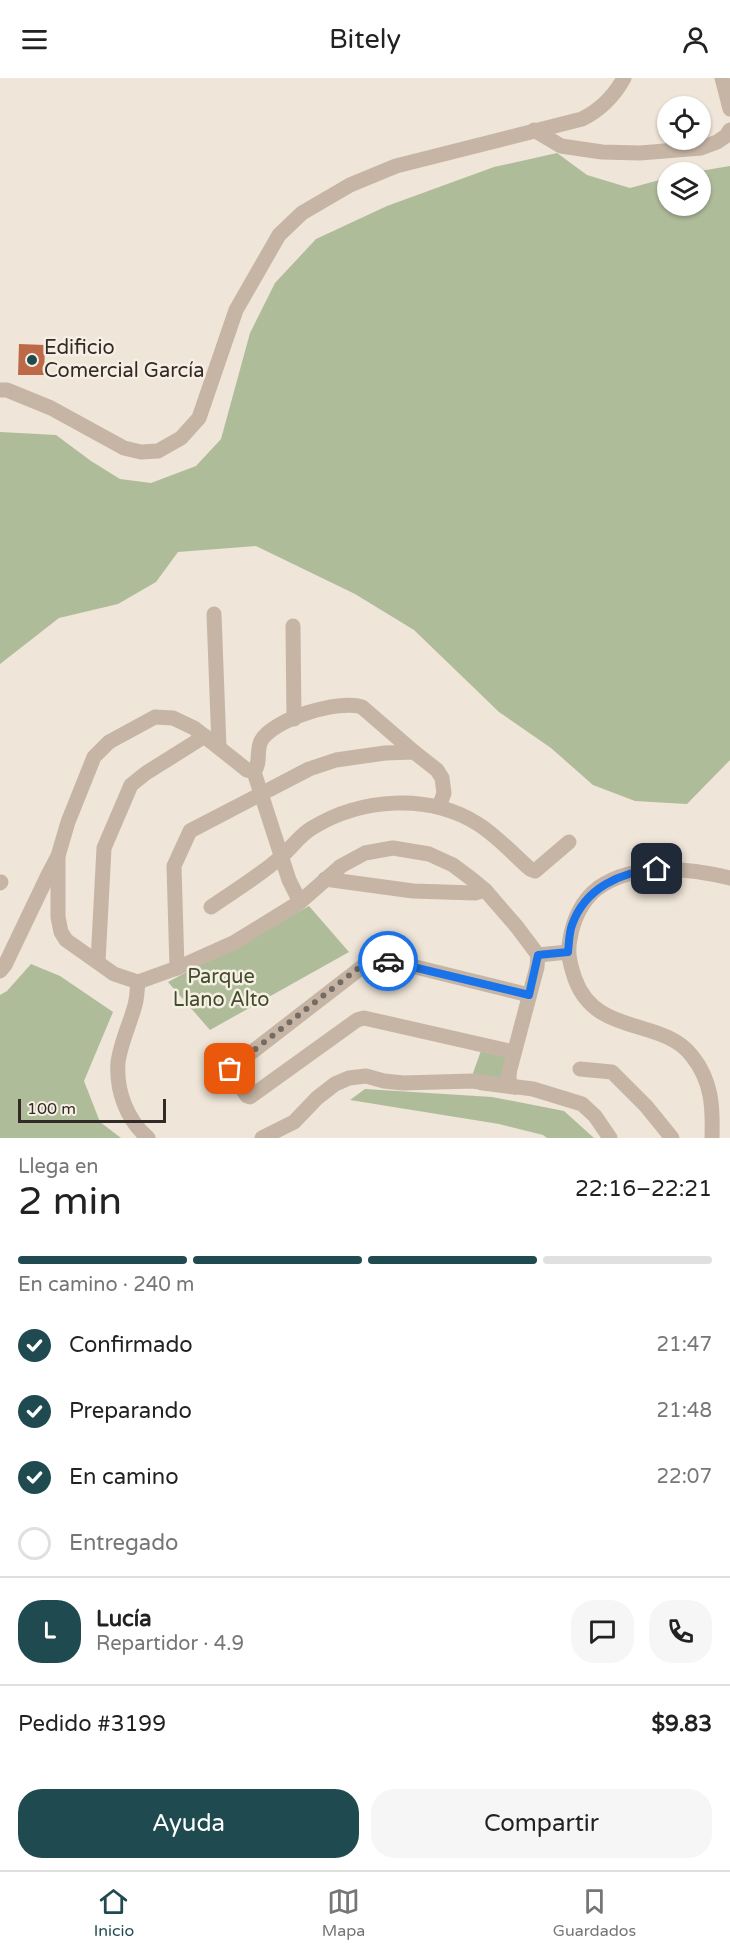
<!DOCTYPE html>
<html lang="es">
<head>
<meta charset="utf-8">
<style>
  :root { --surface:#fff; --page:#f6f6f6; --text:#222; --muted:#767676; --line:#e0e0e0; --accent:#1f4b50 }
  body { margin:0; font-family:"Varela Round",sans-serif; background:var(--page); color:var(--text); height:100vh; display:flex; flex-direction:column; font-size:22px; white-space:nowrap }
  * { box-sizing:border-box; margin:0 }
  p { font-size:20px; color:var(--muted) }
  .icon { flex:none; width:33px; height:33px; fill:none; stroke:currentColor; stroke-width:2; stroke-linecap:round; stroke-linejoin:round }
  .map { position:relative; height:1060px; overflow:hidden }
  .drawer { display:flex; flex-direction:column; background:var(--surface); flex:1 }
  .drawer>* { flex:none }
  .fabs { position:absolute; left:657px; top:18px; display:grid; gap:12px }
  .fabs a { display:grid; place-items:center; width:54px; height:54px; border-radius:50%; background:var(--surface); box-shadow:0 2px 4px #0004; font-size:30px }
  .scale { position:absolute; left:18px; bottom:15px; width:148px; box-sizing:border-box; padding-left:6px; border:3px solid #322a26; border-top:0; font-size:16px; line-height:21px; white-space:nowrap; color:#322a26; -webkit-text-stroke:4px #f7efe4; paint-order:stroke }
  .pin { position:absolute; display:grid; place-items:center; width:51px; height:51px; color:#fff; margin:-26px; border-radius:12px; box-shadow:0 3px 9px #0006 }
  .courier { position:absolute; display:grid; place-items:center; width:60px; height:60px; margin:-30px; border:4px solid #1a73e8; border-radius:50%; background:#fff; color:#222; box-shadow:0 2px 8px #0007 }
  .headline em { font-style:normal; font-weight:600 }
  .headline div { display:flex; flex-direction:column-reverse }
  .headline { display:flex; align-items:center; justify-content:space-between; height:102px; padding:0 18px }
  h1 { font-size:39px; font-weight:600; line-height:45px }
  .bar { display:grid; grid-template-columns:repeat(4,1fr); gap:9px 6px; align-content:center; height:72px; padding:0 18px }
  .bar i { height:8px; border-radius:4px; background:var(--line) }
  .bar .current { background:var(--accent) }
  .bar p { grid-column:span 4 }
  .line { display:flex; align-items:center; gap:15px; padding:0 18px; border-top:2px solid var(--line) }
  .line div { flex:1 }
  .round { display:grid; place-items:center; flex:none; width:63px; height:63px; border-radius:24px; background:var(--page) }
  ol { padding:0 18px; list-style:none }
  li { display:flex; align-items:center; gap:18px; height:66px }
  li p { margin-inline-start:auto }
  li .icon { padding:6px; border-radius:50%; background:var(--accent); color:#fff; stroke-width:4 }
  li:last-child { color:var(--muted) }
  li i { width:33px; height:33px; border:3px solid var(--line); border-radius:50% }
  .action { display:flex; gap:12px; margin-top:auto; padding:12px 18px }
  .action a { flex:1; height:69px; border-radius:24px; background:var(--accent); color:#fff; font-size:24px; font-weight:600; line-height:69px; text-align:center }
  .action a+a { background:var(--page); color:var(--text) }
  header { display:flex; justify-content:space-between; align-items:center; height:78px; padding:0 18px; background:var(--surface); font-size:27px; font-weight:600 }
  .menu { display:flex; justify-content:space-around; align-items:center; height:84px; border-top:2px solid var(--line); background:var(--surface); font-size:16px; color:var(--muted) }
  .menu a { display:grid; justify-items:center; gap:3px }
  .menu .current { color:var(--accent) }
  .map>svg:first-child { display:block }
  .green { fill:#afbc9a }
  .building { fill:#bd6948 }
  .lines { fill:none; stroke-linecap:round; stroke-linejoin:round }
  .minor { stroke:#c6b5a5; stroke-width:15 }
  .done { stroke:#746b64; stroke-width:6; stroke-dasharray:0 10.8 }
  .route { stroke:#1a73e8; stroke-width:8 }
  .poi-dot { fill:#1f4b50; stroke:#f7efe4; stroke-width:2 }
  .labels { text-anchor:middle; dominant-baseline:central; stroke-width:5; stroke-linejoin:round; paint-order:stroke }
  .poi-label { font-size:20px; fill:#322a26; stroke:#f7efe4; text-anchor:start }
  .park-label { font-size:20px; fill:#404e2c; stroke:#f7efe4 }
</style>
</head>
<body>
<header><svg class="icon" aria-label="menu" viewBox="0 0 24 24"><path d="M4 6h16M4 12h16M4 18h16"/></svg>Bitely<svg class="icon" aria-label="person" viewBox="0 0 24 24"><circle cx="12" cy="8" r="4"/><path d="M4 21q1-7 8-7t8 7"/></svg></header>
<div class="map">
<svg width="730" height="1060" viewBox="0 0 730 1060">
  <rect width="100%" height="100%" fill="#efe5d8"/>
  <!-- green -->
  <g class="green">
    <path d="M557 75 587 97 630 110 667 100 668 128H700V94H694L730 88V682L687 726 635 723 593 707 551 670 499 634 414 552 355 516 256 468 178 474 156 504 118 526 59 540 0 586V354L56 357 91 383 120 401 151 405 196 388 221 361 250 255 275 205 316 161 387 128 494 89Z"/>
    <path d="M309 828 349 874 210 952 168 904Z"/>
    <path d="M31 886 60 898 113 934 84 1003 100 1044 121 1060H0V917L7 913Z"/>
    <path d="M482 970 516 976 517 1017 479 1012 473 995Z"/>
    <path d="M365 1011 492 1019 564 1033 594 1060H547L543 1057 499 1046 350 1022Z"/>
  </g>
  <!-- building -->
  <path class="building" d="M19 266 45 267 44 297H18Z"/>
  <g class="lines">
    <!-- minor -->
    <g class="minor">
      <path d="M722 0 730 31"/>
      <path d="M534 52 561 68 602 74 640 75 701 70 717 64 726 58 730 52"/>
      <path d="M0 312H7L51 330 124 370 141 374 158 373 181 360 199 340 236 232 279 157 302 135 350 107 396 88 582 41C600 32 614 18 624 0"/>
      <path d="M214 536 219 669"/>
      <path d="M293 548 294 641"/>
      <path d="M254 694C261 685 256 673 261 663 273 641 339 621 362 629L414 674"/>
      <path d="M325 801 413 813 475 815 485 812"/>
      <path d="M0 805 1 804"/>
      <path d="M300 824 289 802 254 694 247 692 194 650 173 640 155 639 109 664 94 679 68 744 58 778V839L61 854 66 862 114 896 138 904 177 890 235 864 300 824 341 788 365 775 393 770 429 776 453 787 473 802 485 812 517 849 538 877 537 889 506 1006"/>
      <path d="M211 829C234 813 261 797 282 778 292 769 300 757 312 750 361 720 429 715 478 746 497 758 513 776 530 791L535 793 569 764"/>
      <path d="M538 877 568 874"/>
      <path d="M98 884 104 770 131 707 146 695 205 658"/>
      <path d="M177 890 174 788 190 753 309 691 336 682 385 675 414 674 437 692 442 700 444 715 439 729"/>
      <path d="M0 893 5 887 48 797 58 778"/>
      <path d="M138 904C137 912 137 920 135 927 130 946 120 966 118 985 116 1013 127 1042 148 1060"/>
      <path d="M514 974 364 940 357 942 250 1019 247 1018 230 994V991L375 879 529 917"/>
      <path d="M580 991 612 994 646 1028 672 1060"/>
      <path d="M262 1060 294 1044 317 1020 335 1006 349 1000 366 998 384 1003 403 1005 472 1003 533 1011 582 1026 595 1038 610 1060"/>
      <path d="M712 1060C713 1029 712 1003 692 978 662 939 596 959 575 901 570 886 567 875 570 861 573 842 582 822 598 810 635 784 688 790 730 800"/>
    </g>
  </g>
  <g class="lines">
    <!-- done -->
    <path class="done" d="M230 991 370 881 375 879 388 883"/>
    <!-- route -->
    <path class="route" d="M388 883 529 917 538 877 568 874C569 865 569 855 572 847 585 810 620 794 657 791"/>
  </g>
  <!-- markers -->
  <circle class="poi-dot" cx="32" cy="282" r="6"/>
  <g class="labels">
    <!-- poi labels -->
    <g class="poi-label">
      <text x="44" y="270">Edificio<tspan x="44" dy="23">Comercial García</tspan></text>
    </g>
    <!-- park labels -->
    <g class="park-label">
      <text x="221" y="899">Parque<tspan x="221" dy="23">Llano Alto</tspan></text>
    </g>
  </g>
</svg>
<div class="fabs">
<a><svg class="icon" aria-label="locate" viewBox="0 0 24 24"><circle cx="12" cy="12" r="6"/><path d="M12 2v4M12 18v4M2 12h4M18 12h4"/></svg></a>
<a><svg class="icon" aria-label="layers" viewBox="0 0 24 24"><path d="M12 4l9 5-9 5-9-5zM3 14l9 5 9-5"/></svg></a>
</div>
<div class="scale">100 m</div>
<div class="pin" style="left:230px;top:991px;background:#ea580c"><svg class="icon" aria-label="bag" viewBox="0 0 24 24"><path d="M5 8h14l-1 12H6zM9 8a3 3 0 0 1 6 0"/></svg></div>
<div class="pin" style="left:657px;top:791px;background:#1f2937"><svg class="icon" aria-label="home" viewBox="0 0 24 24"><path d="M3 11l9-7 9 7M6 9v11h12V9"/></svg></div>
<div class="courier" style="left:388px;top:883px"><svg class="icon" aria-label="car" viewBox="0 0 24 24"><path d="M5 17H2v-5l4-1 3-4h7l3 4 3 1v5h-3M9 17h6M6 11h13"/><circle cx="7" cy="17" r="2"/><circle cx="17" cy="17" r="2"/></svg></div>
</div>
<section class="drawer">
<div class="headline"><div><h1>2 min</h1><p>Llega en</p></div><em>22:16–22:21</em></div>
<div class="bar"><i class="current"></i><i class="current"></i><i class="current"></i><i></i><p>En camino · 240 m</p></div>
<ol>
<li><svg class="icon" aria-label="check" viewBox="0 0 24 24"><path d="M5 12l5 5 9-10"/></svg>Confirmado<p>21:47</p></li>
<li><svg class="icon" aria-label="check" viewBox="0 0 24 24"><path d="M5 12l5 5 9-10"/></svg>Preparando<p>21:48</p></li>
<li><svg class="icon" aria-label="check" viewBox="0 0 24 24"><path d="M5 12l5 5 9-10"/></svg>En camino<p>22:07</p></li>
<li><i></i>Entregado</li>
</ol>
<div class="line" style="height:108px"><b class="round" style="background:var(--accent);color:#fff">L</b><div><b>Lucía</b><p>Repartidor · 4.9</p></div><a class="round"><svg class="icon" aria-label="chat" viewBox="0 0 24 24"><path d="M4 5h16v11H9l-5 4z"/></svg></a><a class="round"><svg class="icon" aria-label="phone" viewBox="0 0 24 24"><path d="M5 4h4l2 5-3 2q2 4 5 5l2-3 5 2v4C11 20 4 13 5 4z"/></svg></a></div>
<div class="line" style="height:78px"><div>Pedido #3199</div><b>$9.83</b></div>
<div class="action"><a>Ayuda</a><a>Compartir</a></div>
</section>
<nav class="menu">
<a class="current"><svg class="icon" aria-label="home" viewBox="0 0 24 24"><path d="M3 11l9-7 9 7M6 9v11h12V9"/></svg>Inicio</a>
<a><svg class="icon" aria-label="map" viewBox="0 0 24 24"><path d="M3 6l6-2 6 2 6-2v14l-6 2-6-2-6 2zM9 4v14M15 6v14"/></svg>Mapa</a>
<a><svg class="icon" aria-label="saved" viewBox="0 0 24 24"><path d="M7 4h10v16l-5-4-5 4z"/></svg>Guardados</a>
</nav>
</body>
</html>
